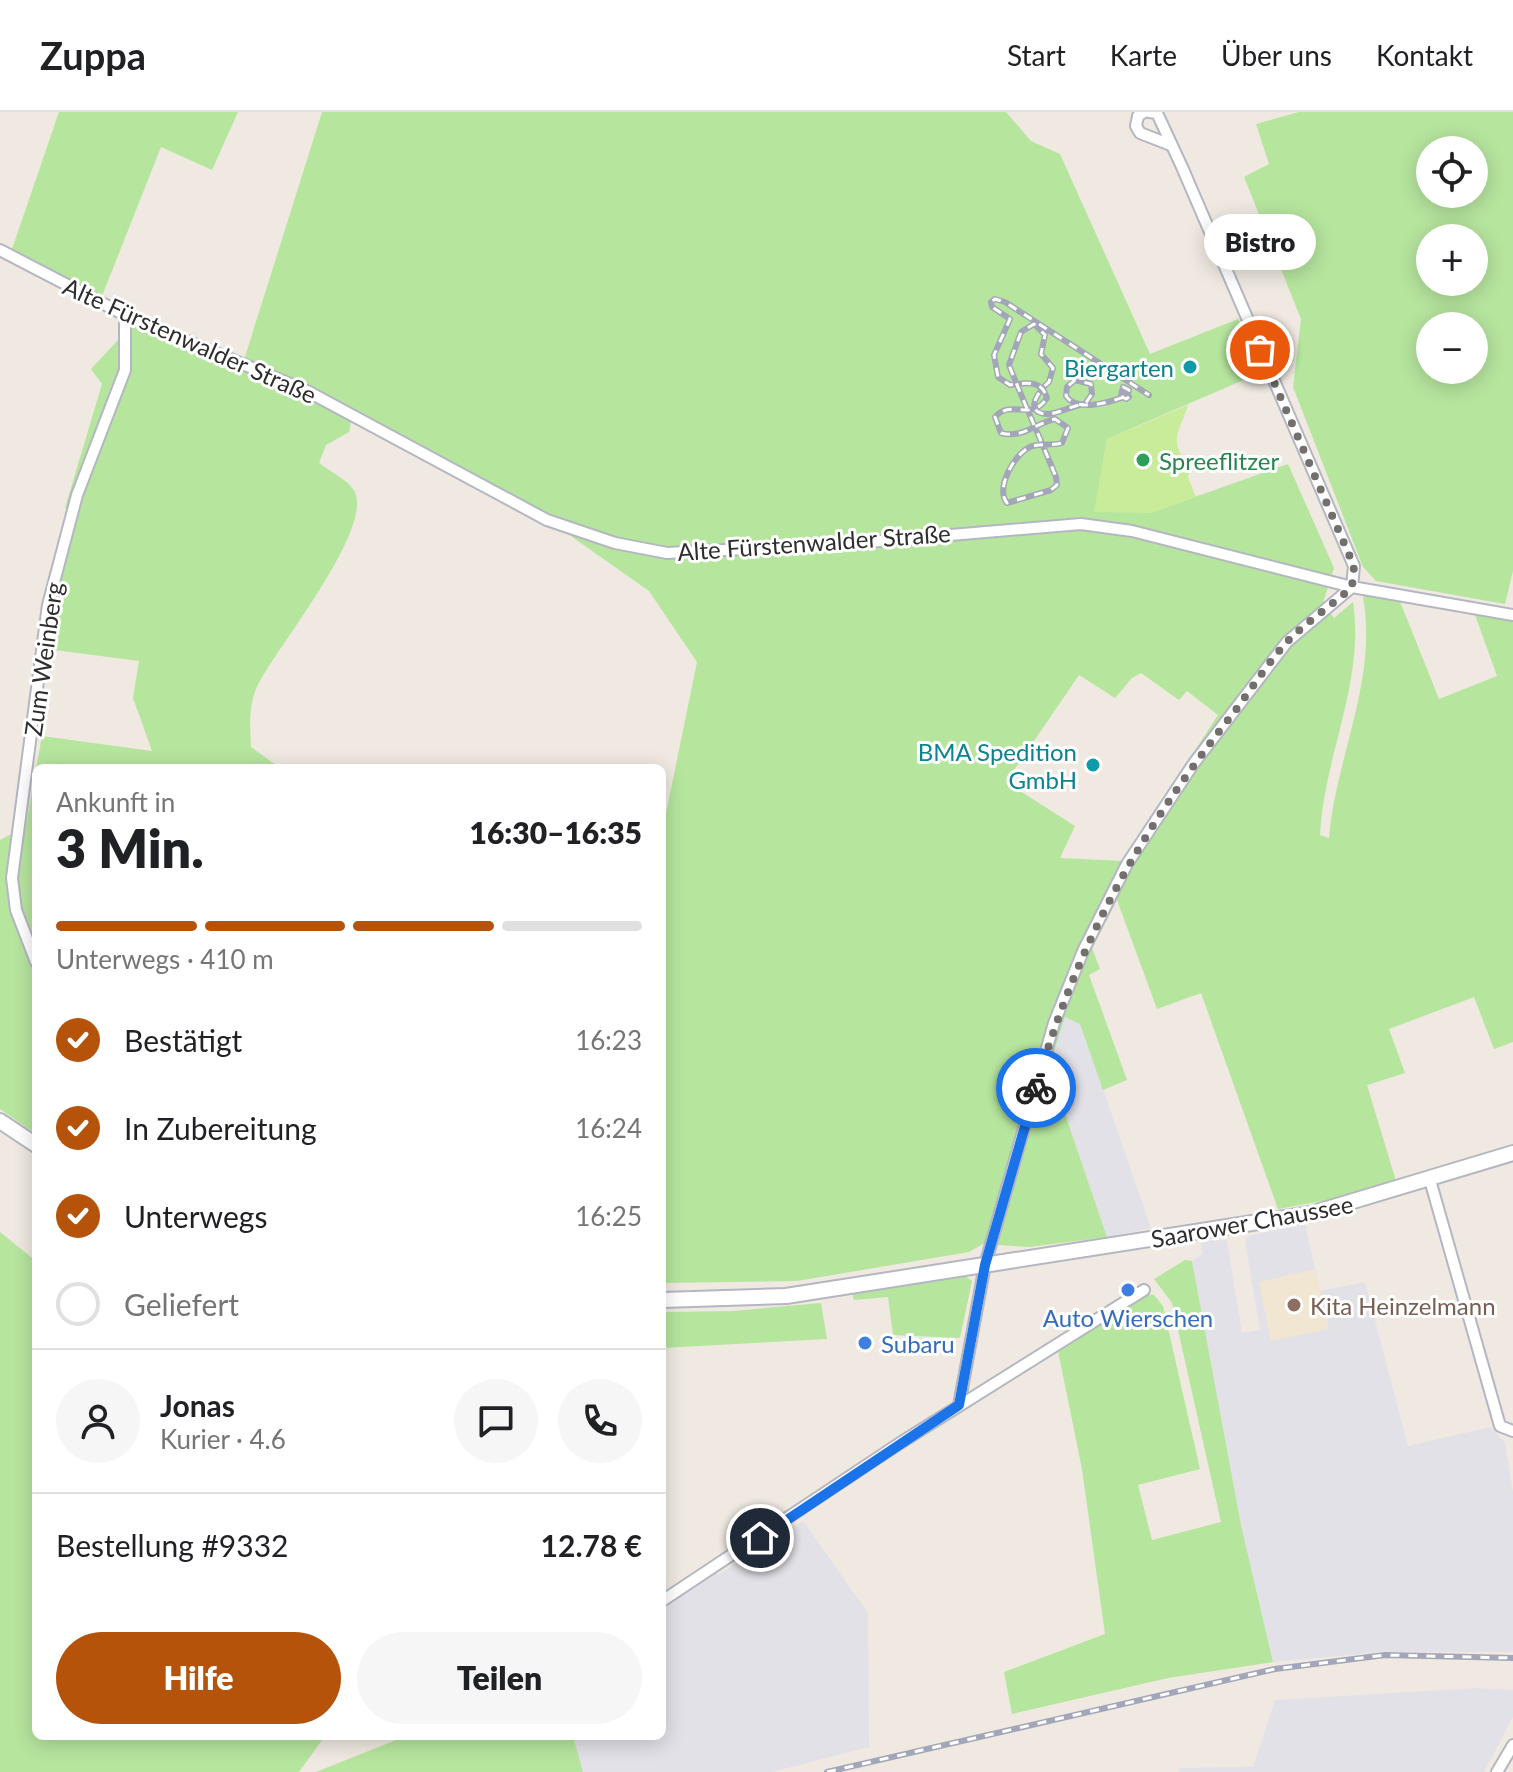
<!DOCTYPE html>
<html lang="de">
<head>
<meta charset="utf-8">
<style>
  :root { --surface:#fff; --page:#f6f6f6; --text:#202124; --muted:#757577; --line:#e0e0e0; --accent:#b45309 }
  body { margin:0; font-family:Lato,sans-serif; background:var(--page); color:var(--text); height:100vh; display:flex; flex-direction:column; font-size:30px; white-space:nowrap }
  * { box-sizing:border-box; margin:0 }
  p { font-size:26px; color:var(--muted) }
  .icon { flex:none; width:44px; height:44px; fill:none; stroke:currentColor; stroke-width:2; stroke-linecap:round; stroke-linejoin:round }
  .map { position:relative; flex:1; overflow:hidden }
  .drawer { position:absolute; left:32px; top:652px; width:634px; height:976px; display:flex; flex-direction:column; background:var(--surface); border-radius:12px; box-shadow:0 4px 20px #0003 }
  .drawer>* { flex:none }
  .fabs { position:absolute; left:1416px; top:24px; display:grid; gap:16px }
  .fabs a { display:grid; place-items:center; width:72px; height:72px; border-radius:50%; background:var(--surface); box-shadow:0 4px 20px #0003; font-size:40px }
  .pin { position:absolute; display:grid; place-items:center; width:68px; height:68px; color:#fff; margin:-34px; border:4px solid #fff; border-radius:50%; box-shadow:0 2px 8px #0007 }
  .courier { position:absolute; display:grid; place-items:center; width:80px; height:80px; margin:-40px; border:6px solid #1a73e8; border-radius:50%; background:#fff; color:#222; box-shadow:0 2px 10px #0007 }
  .bubble { position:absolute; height:56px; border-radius:28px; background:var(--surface); box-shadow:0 4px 20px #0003; font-size:26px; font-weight:800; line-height:56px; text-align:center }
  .headline em { font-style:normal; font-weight:800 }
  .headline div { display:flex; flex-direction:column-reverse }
  .headline { display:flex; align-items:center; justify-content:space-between; height:136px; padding:0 24px }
  h1 { font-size:52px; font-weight:800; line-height:60px }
  .bar { display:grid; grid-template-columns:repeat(4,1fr); gap:12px 8px; align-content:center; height:96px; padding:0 24px }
  .bar i { height:10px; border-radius:6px; background:var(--line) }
  .bar .on { background:var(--accent) }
  .bar p { grid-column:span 4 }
  .line { display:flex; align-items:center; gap:20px; padding:0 24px; border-top:2px solid var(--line) }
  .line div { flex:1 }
  .round { display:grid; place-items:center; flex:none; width:84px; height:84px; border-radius:42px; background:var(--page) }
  ol { padding:0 24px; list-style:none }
  li { display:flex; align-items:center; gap:24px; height:88px }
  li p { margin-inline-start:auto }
  li .icon { padding:8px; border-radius:50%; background:var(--accent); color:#fff; stroke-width:4 }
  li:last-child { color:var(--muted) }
  li i { width:44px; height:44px; border:4px solid var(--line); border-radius:50% }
  .action { display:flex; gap:16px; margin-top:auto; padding:16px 24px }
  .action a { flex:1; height:92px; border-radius:48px; background:var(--accent); color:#fff; font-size:32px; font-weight:800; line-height:92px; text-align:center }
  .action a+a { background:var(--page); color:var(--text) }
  header { display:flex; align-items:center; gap:48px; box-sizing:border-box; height:112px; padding:0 40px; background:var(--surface); border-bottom:2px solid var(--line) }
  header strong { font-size:38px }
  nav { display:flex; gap:44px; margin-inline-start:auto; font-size:28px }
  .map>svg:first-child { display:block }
  .industrial { fill:#e3e1e8 }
  .education { fill:#f0e6d1 }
  .green { fill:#b6e59e; fill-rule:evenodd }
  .pitch { fill:#c9ec9a }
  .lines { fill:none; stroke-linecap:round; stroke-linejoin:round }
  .street-casing { stroke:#b4b7c1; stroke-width:14 }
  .secondary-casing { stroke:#b4b7c1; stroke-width:18 }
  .street { stroke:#fff; stroke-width:10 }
  .secondary { stroke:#fff; stroke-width:14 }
  .rail-casing { stroke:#a3a6b8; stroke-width:6 }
  .rail { stroke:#fff; stroke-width:3; stroke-dasharray:9; stroke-linecap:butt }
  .done { stroke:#726f6d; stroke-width:8; stroke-dasharray:0 14.4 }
  .route { stroke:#1a73e8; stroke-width:10 }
  .culture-dot { fill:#0f9aa8; stroke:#fff; stroke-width:3 }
  .leisure-dot { fill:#2e9e5b; stroke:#fff; stroke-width:3 }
  .shop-dot { fill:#3f7fe0; stroke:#fff; stroke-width:3 }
  .education-dot { fill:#8d6e63; stroke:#fff; stroke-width:3 }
  .labels { text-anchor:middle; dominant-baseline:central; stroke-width:6; stroke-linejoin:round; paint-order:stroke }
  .street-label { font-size:24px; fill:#2e2e2e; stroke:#fff }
  .culture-label { font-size:24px; fill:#0d838f; stroke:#fff; text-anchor:end }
  .leisure-label { font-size:24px; fill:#27864d; stroke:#fff; text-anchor:start }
  .education-label { font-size:24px; fill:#785e54; stroke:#fff; text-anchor:start }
  .shop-label { font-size:24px; fill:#366cbe; stroke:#fff }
</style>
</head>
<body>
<header>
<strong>Zuppa</strong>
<nav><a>Start</a><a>Karte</a><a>Über uns</a><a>Kontakt</a></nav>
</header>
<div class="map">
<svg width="1513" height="1660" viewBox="0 0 1513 1660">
  <rect width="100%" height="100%" fill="#efe9e1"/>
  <!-- industrial -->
  <g class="industrial">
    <path d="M1064 905 1080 911 1151 1116 1107 1125 1049 955Z"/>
    <path d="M1305 1112 1320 1179 1365 1170 1408 1334 1491 1315 1505 1331 1513 1380V1540H1383L1273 1550 1241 1413 1192 1149 1202 1142 1201 1129 1227 1128 1242 1221 1260 1218 1245 1129 1248 1124Z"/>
    <path d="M803 1409 868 1501 869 1635 772 1660H583L573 1624H662V1493L715 1459 718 1463Z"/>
    <path d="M1477 1576 1513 1578V1605L1484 1660H1179L1178 1656 1253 1655 1275 1588Z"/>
  </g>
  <!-- education -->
  <path class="education" d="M1315 1157 1329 1217 1271 1229 1259 1170Z"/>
  <!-- green -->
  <g class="green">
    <path d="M59 0H238L212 58 161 35 102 184 12 137Z"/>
    <path d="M322 0H1006L1031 29 1060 42 1150 242 1238 207 1262 260 1107 327 1095 399 1152 400 1288 352 1334 456 1323 491 1334 506 1353 490C1365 569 1324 644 1320 723L1329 726C1336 644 1378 568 1363 485L1369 483 1399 487 1439 587 1497 564 1474 500 1513 508V930L1494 937 1474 885 1389 917 1405 961 1367 973 1396 1069 1350 1084 1278 1097 1201 881 1157 897 1117 788 1092 836 1100 857 1089 863 1127 968 1103 978 1080 912 1065 905 1049 955 1107 1125 1029 1135 983 1132 969 1140 797 1169 662 1171V721L697 550 649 479 541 403 244 248ZM1141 561 1179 588 1187 579 1218 603 1123 749 1060 746 1075 714 1006 670 1079 563 1115 586 1132 566Z"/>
    <path d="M1299 0H1513V459L1505 492 1376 469 1363 455 1293 275 1301 207 1244 65 1269 52 1256 12ZM1430 38H1474V82H1430ZM1430 126H1474V170H1430ZM1430 214H1474V258H1430Z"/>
    <path d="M133 212 303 282 351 310 349 320 326 333 319 351C329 359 346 367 353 377 379 412 272 541 257 575 248 594 250 615 251 635L280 656H36L42 624 152 639 133 586 139 549 47 537 55 478 76 398 65 396 102 272 91 257Z"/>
    <path d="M36 657V1022L0 997V728L26 714Z"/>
    <path d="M0 1120 36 1149V1624H355L322 1628 299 1660H0Z"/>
    <path d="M1185 1148 1192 1149 1241 1413 1273 1550 1168 1566 1012 1602 1004 1560 1105 1522 1082 1357 1058 1239 1147 1182 1154 1183 1163 1194 1200 1357 1138 1373 1152 1428 1221 1410 1172 1191 1154 1167Z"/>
    <path d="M964 1163 972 1169 960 1226 893 1223 888 1185 854 1188 852 1181Z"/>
    <path d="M821 1191 827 1227 662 1236V1200L733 1199Z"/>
    <path d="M406 1624H573L583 1660H316Z"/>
  </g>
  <!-- pitch -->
  <path class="pitch" d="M1188 293C1180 320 1168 325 1187 353L1191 352 1188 365 1196 385 1152 401 1094 400 1107 327Z"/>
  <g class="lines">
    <defs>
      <g id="street">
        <path d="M1144 0 1138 4 1136 14 1140 21 1171 33"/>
        <path d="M0 138 125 203 307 279 547 408 615 431 667 441 857 431 1081 412 1132 419 1352 475 1513 503"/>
        <path d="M36 850 16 798 12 766 48 493 77 383 125 258V203"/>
        <path d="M1430 1068 1500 1314 1513 1319"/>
        <path d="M959 1293 985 1153 1054 911 1083 839 1127 752 1194 651 1287 530 1352 475 1354 454 1182 55 1157 1 1149 0"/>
        <path d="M662 1489 900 1331 1144 1178"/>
        <path d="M1497 1660 1513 1633"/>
      </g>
      <g id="secondary">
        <path d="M0 1009 36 1033"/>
        <path d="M662 1188 786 1184 1310 1102 1513 1041"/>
      </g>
    </defs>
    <!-- street casing -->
    <use href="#street" class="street-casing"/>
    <!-- secondary casing -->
    <use href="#secondary" class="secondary-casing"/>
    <!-- street -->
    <use href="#street" class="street"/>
    <!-- secondary -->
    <use href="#secondary" class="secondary"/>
    <defs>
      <g id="rail">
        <path d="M1129 285 1126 287 1121 284 1123 275 1129 278 1127 284C1109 290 1078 301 1066 284L1067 275 1075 268 1091 272 1092 282 1085 292C1073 293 1058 302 1047 302 1022 301 1040 277 1049 270L1053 256 1041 242 1045 223 1034 212 1021 220 1009 253C1024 291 1041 328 1056 365L1057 373 1051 378 1007 391C995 377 1014 342 1030 335 1039 331 1052 334 1062 331L1068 316 1055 307C1036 311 1022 327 1001 321L995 305C1012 286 1031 311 1047 286 1042 267 1025 271 1010 273L998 265 994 243 1010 207 992 195 991 190 995 187 1005 190 1149 283"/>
        <path d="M827 1660 1275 1557 1385 1543 1513 1546"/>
      </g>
    </defs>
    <!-- rail casing -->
    <use href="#rail" class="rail-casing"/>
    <!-- rail -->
    <use href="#rail" class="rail"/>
  </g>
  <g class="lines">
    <!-- done -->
    <path class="done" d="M1036 976C1077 831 1139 721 1232 603 1250 579 1267 552 1287 530 1306 510 1331 494 1352 475L1354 454 1260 238"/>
    <!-- route -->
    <path class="route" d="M760 1426 959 1293 985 1153 1036 976"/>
  </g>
  <!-- markers -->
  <g class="culture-dot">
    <circle cx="1190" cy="255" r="8"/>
    <circle cx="1093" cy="653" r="8"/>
  </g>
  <circle class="leisure-dot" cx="1143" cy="348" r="8"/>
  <g class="shop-dot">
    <circle cx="1128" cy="1178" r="8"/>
    <circle cx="865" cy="1231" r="8"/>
  </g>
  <circle class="education-dot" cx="1294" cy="1193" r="8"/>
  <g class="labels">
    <!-- street labels -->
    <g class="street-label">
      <text transform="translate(190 228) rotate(24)">Alte Fürstenwalder Straße</text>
      <text transform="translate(814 430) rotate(-4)">Alte Fürstenwalder Straße</text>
      <text transform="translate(43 547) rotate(-82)">Zum Weinberg</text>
      <text transform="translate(1252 1109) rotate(-10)">Saarower Chaussee</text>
    </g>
    <!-- culture labels -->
    <g class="culture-label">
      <text x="1174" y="255">Biergarten</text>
      <text x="1077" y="639">BMA Spedition<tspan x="1077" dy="28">GmbH</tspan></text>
    </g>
    <!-- leisure labels -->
    <g class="leisure-label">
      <text x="1159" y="348">Spreeflitzer</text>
    </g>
    <!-- education labels -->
    <g class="education-label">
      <text x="1310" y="1193">Kita Heinzelmann</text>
    </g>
    <!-- shop labels -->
    <g class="shop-label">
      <text x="1128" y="1205">Auto Wierschen</text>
      <text x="881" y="1231" text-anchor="start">Subaru</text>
    </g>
  </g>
</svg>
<div class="fabs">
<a><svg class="icon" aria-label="locate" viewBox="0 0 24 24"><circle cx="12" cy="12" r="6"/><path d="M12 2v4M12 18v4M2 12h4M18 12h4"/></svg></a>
<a>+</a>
<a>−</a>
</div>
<div class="pin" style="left:1260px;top:238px;background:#ea580c"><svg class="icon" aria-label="bag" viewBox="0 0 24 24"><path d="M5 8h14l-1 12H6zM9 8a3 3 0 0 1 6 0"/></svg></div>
<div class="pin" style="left:760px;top:1426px;background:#1f2937"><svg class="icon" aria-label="home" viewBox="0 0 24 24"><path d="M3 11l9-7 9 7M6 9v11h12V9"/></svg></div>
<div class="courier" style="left:1036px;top:976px"><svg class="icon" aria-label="bike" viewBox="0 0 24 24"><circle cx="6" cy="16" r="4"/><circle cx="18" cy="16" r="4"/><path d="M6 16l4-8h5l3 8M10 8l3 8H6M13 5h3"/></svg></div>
<div class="bubble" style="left:1204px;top:102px;width:112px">Bistro</div>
<section class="drawer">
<div class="headline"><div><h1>3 Min.</h1><p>Ankunft in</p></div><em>16:30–16:35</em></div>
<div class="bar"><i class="on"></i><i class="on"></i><i class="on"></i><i></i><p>Unterwegs · 410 m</p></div>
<ol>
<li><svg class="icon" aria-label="check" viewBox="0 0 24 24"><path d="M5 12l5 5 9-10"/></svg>Bestätigt<p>16:23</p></li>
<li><svg class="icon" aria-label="check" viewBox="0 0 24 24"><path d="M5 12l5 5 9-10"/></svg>In Zubereitung<p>16:24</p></li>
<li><svg class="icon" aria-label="check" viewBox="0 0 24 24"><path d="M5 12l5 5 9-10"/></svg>Unterwegs<p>16:25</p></li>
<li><i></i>Geliefert</li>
</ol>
<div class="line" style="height:144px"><a class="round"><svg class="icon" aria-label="person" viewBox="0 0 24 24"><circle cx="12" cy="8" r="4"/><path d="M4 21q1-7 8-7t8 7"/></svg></a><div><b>Jonas</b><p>Kurier · 4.6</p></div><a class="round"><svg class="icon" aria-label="chat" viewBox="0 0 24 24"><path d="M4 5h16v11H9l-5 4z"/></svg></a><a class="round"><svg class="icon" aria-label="phone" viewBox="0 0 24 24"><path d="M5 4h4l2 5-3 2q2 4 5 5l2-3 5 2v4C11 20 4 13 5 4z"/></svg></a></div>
<div class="line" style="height:104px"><div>Bestellung #9332</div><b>12.78 €</b></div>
<div class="action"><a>Hilfe</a><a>Teilen</a></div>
</section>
</div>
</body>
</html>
